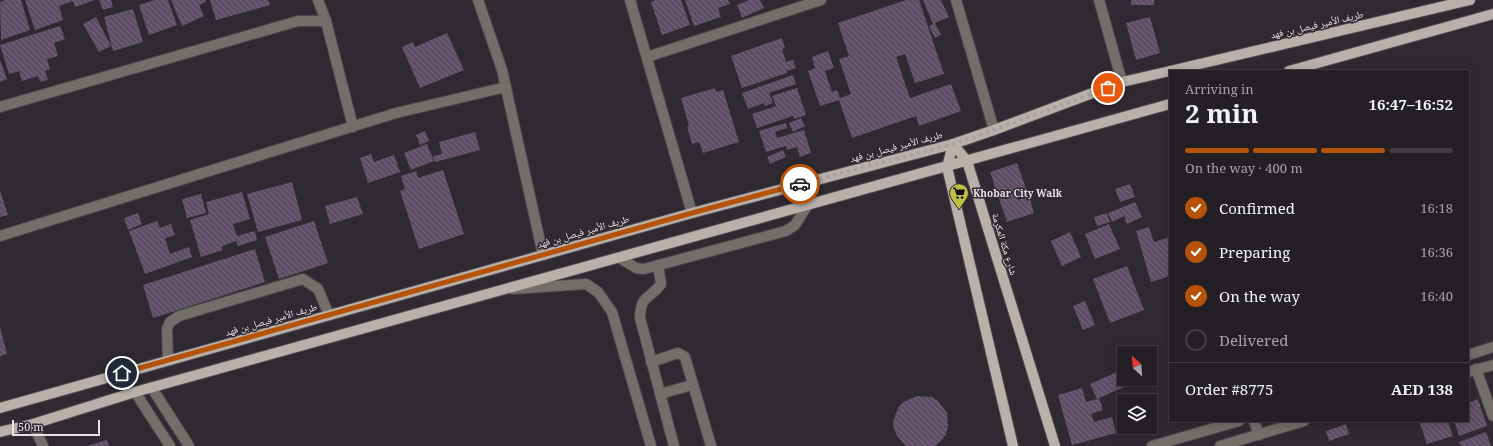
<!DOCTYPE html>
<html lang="en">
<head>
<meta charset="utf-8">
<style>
  :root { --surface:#231f25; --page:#2b272d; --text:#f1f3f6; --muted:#a3a2a7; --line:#403d42; --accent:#b45309 }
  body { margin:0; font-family:"Noto Serif","Noto Naskh Arabic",serif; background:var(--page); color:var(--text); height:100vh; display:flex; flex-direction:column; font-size:15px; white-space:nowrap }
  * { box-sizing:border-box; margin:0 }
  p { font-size:13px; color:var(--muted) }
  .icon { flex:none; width:22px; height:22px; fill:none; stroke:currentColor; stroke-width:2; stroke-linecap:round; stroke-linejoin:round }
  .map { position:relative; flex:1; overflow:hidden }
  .details { position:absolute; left:1169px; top:70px; width:300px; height:352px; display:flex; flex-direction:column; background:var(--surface); border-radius:0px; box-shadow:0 2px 10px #0003,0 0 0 1px var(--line) }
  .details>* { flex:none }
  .needle { width:26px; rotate:334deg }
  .fabs { position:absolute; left:1117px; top:346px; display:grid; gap:8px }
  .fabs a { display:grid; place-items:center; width:40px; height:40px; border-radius:0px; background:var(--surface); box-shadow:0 2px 10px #0003,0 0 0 1px var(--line); font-size:20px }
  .scale { position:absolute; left:12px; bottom:10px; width:88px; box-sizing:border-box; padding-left:4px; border:2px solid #e7e3e8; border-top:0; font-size:11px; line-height:14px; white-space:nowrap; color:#e7e3e8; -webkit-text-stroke:3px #2f2931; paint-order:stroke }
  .pin { position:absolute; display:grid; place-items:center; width:34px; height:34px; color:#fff; margin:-17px; border:2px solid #fff; border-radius:50%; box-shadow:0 1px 4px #0007 }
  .courier { position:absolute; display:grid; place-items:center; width:40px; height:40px; margin:-20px; border:3px solid #b45309; border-radius:50%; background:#fff; color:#222; box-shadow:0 1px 5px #0007 }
  .head em { font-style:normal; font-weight:700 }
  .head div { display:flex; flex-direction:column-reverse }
  .head { display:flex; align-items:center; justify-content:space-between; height:68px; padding:0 16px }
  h1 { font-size:26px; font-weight:700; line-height:30px }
  .bar { display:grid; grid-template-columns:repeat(4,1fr); gap:6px 4px; align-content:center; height:48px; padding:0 16px }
  .bar i { height:5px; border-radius:3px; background:var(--line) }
  .bar .selected { background:var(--accent) }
  .bar p { grid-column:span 4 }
  .line { display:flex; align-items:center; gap:10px; padding:0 16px; border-top:1px solid var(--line) }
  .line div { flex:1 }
  ol { padding:0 16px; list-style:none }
  li { display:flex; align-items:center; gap:12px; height:44px }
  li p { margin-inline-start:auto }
  li .icon { padding:4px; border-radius:50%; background:var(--accent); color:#fff; stroke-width:4 }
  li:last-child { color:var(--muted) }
  li i { width:22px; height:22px; border:2px solid var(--line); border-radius:50% }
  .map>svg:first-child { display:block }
  .building { fill:url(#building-back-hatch) }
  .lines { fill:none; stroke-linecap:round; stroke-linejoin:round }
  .minor-casing { stroke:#4c474e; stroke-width:12 }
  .major-casing { stroke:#4c474e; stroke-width:12 }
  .minor { stroke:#726e6a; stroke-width:10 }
  .major { stroke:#b8b0a9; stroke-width:10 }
  .done { stroke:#a7a2a8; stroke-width:4; stroke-dasharray:0 7.2 }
  .route { stroke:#b45309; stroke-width:5 }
  .labels { text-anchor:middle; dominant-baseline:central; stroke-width:3; stroke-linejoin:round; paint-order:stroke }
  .street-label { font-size:10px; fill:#e7e3e8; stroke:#2f2931 }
  .poi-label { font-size:10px; font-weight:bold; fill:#e7e3e8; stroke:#2f2931; text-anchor:start }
</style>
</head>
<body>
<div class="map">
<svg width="1493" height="446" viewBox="0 0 1493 446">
  <defs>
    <pattern id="building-back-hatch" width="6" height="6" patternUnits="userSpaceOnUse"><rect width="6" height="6" fill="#5f4f66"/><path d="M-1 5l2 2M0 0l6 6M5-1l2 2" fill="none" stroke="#76687c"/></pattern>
  </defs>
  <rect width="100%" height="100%" fill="#2f2931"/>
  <!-- building -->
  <g class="building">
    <path d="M5 0H21L30 30 1 40 0 2Z"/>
    <path d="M25 0H95L75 7 73 1 59 6 63 20 35 30Z"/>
    <path d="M99 0H111L113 7 103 10Z"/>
    <path d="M155 0H168L177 25 149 35 139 5Z"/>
    <path d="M171 0H205L206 2 199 5 204 16 182 26Z"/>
    <path d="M210 0H268L270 5 216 20Z"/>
    <path d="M656 0H681L690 25 662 35 651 2Z"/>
    <path d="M685 0H728L730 4 718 8 721 17 694 26Z"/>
    <path d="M749 0H760L764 8 742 18 737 5Z"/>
    <path d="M906 0H919L944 74 915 83 905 54 896 57 910 98 951 84 961 111 919 126 916 116 852 138 839 100 820 106 808 71 815 68 812 57 828 51 834 68 825 71 832 92 837 90 840 98 851 94 839 59 849 56 838 23Z"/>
    <path d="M923 0H941L949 17 935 23 941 35 935 38 929 26 933 24Z"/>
    <rect x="1131" y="0" width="23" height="5"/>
    <path d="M133 9 143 42 113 51 104 17Z"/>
    <path d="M96 17 111 46 99 52 83 24Z"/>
    <path d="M1150 17 1160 53 1136 60 1126 23Z"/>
    <path d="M60 26 65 39 54 43 58 56 47 59 50 69 45 71 48 80 40 82 38 76 22 81 19 71 9 74 0 45Z"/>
    <path d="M447 33 464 70 420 88 402 47 413 42 415 47Z"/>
    <path d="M782 38 785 48 782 49 786 62 793 60 796 68 786 71 787 73 742 88 731 56Z"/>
    <path d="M0 60 7 79 0 82Z"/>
    <path d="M793 75 796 84 769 93 773 103 765 106 764 103 748 109 742 93Z"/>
    <path d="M715 88 716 92 723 90 739 142 703 153 699 142 692 144 687 126H689L681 98Z"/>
    <path d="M797 88 806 115 794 119 793 116 757 128 752 114 776 106 772 96Z"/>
    <path d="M801 118 805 126 793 132 789 123Z"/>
    <path d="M786 123 787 128 775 132 777 138 804 130 811 153 800 157 797 147 787 150 786 146 766 152 759 131Z"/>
    <path d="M425 131 429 141 420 145 416 135Z"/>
    <path d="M475 132 480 150 435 162 433 156 442 154 439 142Z"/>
    <path d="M427 144 434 161 411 170 404 153Z"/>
    <path d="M783 150 786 157 770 164 767 157Z"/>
    <path d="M371 154 374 162 394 155 400 172 368 183 360 158Z"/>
    <path d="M1017 163 1028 194 1018 197 1013 185 1018 200 1029 196 1034 213 1007 222 990 172Z"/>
    <path d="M443 170 464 234 419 249 400 191 405 189 401 176 416 171 418 178Z"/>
    <path d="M292 182 302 220 258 232 247 194Z"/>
    <path d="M1130 184 1135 197 1120 202 1115 189Z"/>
    <path d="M0 191 8 215 0 217Z"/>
    <path d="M242 192 250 219 233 224 237 236 255 231 257 240 238 246 236 241 222 246 223 250 201 257 190 220 209 214 206 202Z"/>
    <path d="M201 194 206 213 187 218 182 199Z"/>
    <path d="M357 197 363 214 330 224 325 206Z"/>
    <path d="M1135 202 1142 217 1127 224 1124 216 1112 222 1108 213Z"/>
    <path d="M138 213 142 224 128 230 124 218Z"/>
    <path d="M1107 213 1110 222 1097 226 1094 217Z"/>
    <path d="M157 221 160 228 171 224 175 235 165 238 170 254 189 247 192 257 145 274 129 231Z"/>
    <path d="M314 221 328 263 279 279 265 237Z"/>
    <path d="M1109 224 1120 249 1095 259 1085 234Z"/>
    <path d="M1149 227 1154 242 1170 237V276L1151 282 1136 231Z"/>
    <path d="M1070 232 1081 257 1062 266 1051 241Z"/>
    <path d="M255 249 265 282 153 318 143 285Z"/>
    <path d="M1127 266 1144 310 1110 323 1093 279Z"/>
    <path d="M1085 301 1095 325 1083 330 1073 306Z"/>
    <path d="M0 327 7 354 0 356Z"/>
    <path d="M1117 372 1124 387 1099 398 1103 410 1091 414 1094 422 1112 417 1116 433 1072 445 1058 395 1082 388 1086 402 1097 399 1090 384Z"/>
    <path d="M917 396 932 397 938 401 947 413 948 427 946 434 942 440 935 446H906L897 436 894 429 893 422 898 408 903 402Z"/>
    <path d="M1478 399 1487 426 1459 436 1454 421H1468V403Z"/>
    <path d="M1419 421H1448L1453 436 1427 444Z"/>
    <path d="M1346 424 1349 434 1329 441 1326 431Z"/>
    <path d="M1486 432 1491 446H1461L1459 442Z"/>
    <path d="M107 440 109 446H87Z"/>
  </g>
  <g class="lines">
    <defs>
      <g id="minor">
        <path d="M318 0 326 21 353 127"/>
        <path d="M478 0 502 70 543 255"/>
        <path d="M630 0 692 213"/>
        <path d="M956 0 994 130"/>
        <path d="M1099 0 1122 82"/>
        <path d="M647 57 821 0"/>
        <path d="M0 107 298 21H326"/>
        <path d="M0 236 396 113 506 87"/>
        <path d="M620 258 636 268 644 269 786 231 795 225 807 206"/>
        <path d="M658 265 661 284C649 301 641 293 640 318L674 446"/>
        <path d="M513 289 586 284 598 292 612 312 651 446"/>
        <path d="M1468 355 1493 347"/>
        <path d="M168 360 167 329 170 322 179 316 303 279 318 289 329 315"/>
        <path d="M651 362 678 353 685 357 711 446"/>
        <path d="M1476 369 1493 416"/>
        <path d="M1468 372 1493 365"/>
        <path d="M152 388 189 446"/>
        <path d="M135 392 170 446"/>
        <path d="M660 394 692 385"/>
        <path d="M1254 421 1259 435"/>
        <path d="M33 424 43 446"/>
        <path d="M1152 446 1239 421"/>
        <path d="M1220 446 1304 421"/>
      </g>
      <g id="major">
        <path d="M1170 71 1470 0"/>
        <path d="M1289 71 1493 14"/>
        <path d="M953 144 967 161 1055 446"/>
        <path d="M953 144 947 167 1013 446"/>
        <path d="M0 408 692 213 953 144 994 130 1122 82 1170 71"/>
        <path d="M0 432 33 424 135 392 1170 104"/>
      </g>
    </defs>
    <!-- minor casing -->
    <use href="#minor" class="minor-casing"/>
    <!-- major casing -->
    <use href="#major" class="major-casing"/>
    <!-- minor -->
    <use href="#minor" class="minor"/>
    <!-- major -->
    <use href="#major" class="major"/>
  </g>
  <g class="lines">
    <!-- done -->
    <path class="done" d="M800 184 953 144 994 130 1108 88"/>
    <!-- route -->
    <path class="route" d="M122 373 692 213 800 184"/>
  </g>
  <!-- icons -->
  <defs>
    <symbol id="supermarket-pin" viewBox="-11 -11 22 30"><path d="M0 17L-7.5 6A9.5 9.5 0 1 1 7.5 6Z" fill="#bdbf43" stroke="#2f2931"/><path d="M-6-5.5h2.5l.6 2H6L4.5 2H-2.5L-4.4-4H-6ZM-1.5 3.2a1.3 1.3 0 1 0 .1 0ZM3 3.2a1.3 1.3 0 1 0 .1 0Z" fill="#111"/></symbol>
  </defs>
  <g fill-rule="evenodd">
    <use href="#supermarket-pin" x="948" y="182" width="22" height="30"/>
  </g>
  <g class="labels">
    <!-- street labels -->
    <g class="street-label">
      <text transform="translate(1317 24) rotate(-13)">طريف الأمير فيصل بن فهد</text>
      <text transform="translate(896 146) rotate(-15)">طريف الأمير فيصل بن فهد</text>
      <text transform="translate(583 231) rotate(-16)">طريف الأمير فيصل بن فهد</text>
      <text transform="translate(1005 244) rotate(73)">شارع مكة المكرمة</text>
      <text transform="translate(271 319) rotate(-16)">طريف الأمير فيصل بن فهد</text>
    </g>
    <!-- poi labels -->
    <g class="poi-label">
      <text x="973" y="193">Khobar City Walk</text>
    </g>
  </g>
</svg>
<div class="fabs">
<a><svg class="needle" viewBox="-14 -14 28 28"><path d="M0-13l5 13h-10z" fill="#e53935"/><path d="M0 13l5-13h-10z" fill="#a3a2a7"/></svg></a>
<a><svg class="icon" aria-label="layers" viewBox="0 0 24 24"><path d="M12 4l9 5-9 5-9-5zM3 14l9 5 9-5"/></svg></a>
</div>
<div class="scale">50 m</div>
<div class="pin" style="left:1108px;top:88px;background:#ea580c"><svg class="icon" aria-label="bag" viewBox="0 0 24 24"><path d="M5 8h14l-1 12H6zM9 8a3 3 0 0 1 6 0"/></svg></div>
<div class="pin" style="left:122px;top:373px;background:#1f2937"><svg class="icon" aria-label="home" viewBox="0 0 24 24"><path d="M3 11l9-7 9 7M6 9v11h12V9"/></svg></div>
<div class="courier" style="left:800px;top:184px"><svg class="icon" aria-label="car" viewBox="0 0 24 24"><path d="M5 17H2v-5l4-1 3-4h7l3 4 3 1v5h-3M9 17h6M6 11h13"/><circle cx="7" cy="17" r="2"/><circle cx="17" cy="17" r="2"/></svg></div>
<section class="details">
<div class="head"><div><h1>2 min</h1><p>Arriving in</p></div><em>16:47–16:52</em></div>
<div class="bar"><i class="selected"></i><i class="selected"></i><i class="selected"></i><i></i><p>On the way · 400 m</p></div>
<ol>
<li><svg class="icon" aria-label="check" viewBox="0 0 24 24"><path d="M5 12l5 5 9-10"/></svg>Confirmed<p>16:18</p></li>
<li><svg class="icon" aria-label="check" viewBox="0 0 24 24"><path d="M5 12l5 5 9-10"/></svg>Preparing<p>16:36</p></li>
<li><svg class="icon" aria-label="check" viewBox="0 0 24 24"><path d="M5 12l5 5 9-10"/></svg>On the way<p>16:40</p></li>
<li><i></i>Delivered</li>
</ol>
<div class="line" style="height:52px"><div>Order #8775</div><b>AED 138</b></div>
</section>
</div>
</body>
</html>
